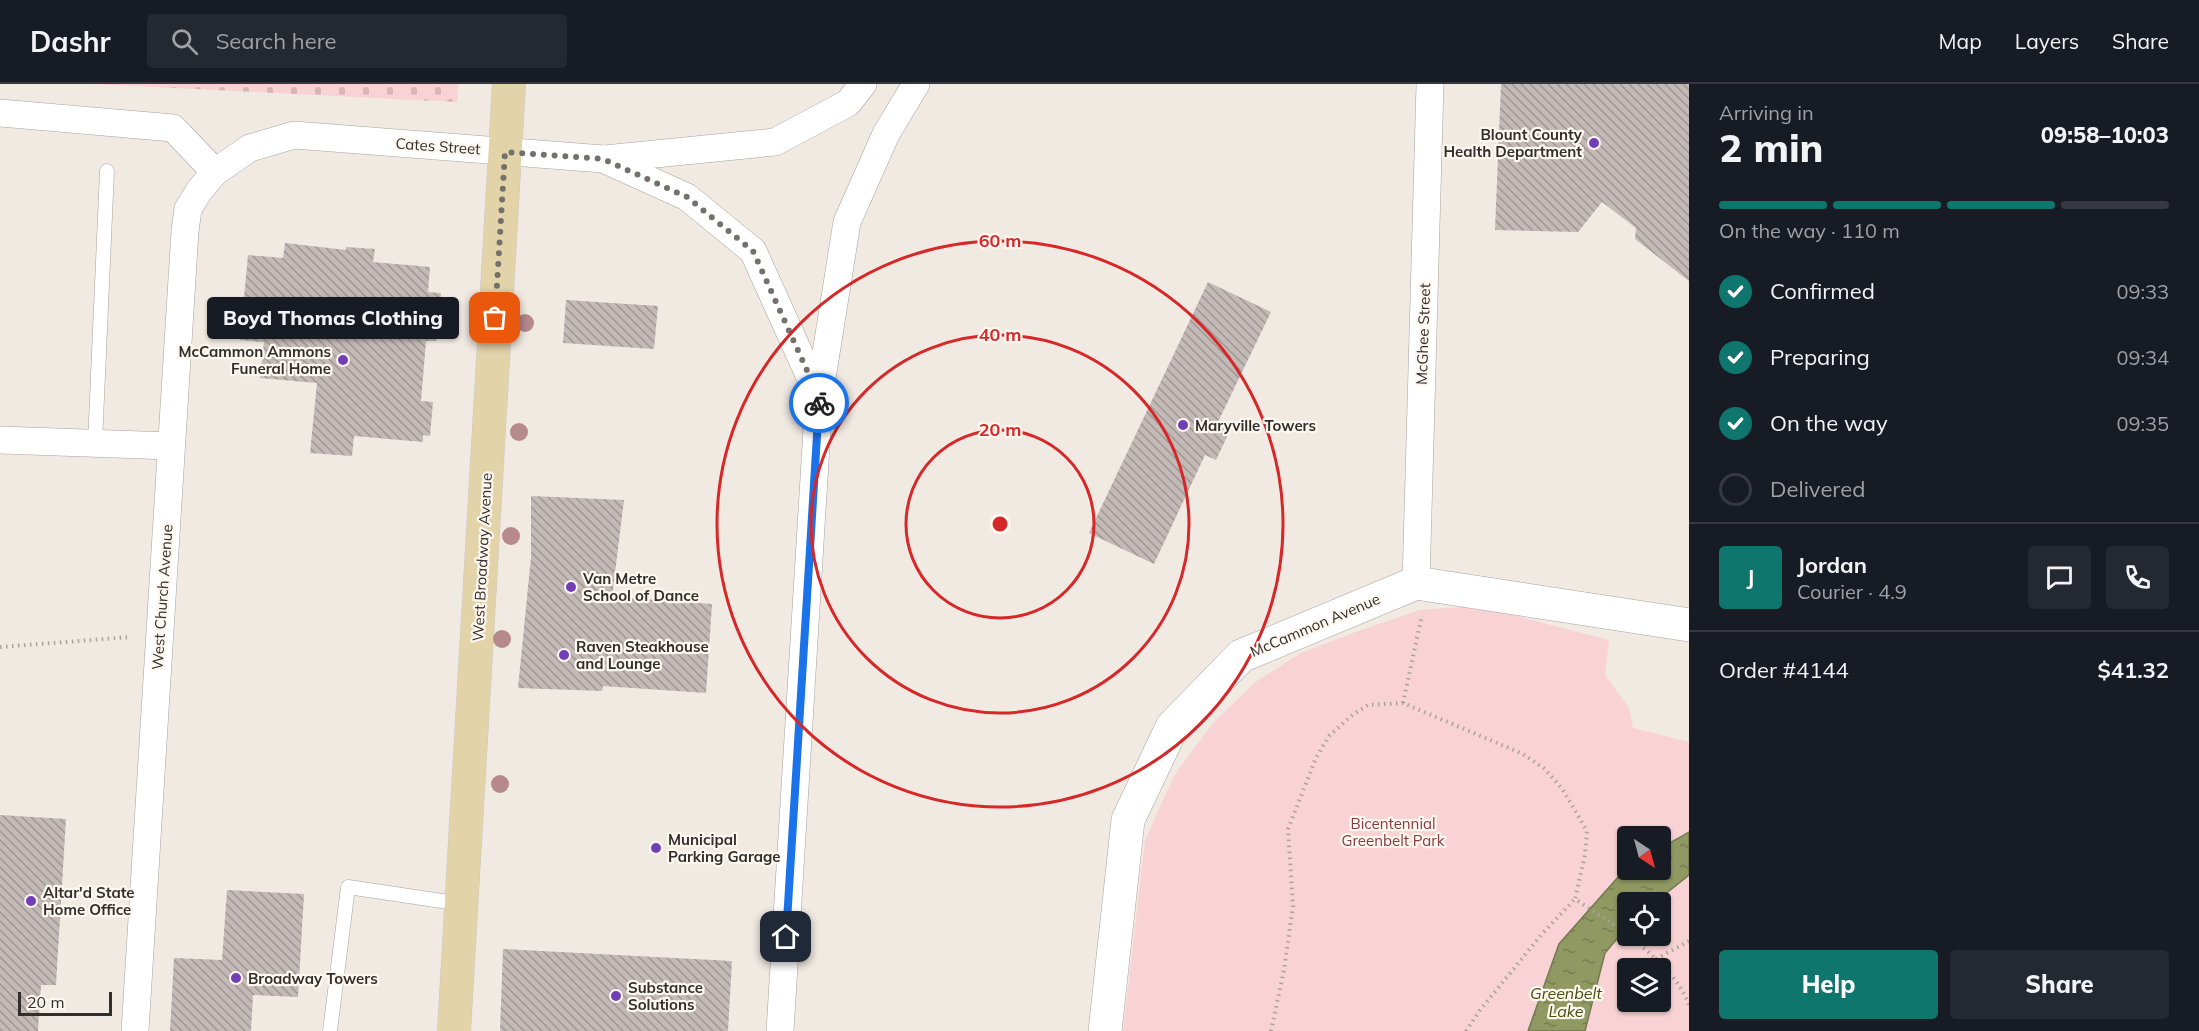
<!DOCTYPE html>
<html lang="en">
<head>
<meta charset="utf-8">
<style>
  :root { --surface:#171b24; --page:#242831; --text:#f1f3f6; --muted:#9ea1a6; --line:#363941; --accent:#0f766e }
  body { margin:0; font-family:Mulish,sans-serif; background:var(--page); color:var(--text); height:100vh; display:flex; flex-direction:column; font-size:22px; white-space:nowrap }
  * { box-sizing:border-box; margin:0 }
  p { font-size:20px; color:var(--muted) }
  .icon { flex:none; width:33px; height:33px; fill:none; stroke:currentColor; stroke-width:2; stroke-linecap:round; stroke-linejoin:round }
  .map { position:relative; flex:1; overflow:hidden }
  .details { display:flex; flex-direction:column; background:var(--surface); width:510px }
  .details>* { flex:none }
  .needle { width:39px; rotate:144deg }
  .fabs { position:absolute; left:1617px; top:742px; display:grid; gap:12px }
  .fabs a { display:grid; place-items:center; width:54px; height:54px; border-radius:6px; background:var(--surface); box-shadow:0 2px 4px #0004; font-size:30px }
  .scale { position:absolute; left:18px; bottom:15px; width:94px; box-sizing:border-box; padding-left:6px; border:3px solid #312f2c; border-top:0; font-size:16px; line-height:21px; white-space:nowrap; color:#312f2c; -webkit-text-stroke:4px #fef7f0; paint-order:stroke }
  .pin { position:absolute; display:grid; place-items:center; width:51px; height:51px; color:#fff; margin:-26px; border-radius:12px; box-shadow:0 3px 9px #0006 }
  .courier { position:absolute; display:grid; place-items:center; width:60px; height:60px; margin:-30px; border:4px solid #1a73e8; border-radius:50%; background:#fff; color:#222; box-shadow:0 2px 8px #0007 }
  .bubble { position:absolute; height:42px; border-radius:6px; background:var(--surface); box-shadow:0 2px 4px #0004; font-size:20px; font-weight:800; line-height:42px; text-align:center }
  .headline em { font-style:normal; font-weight:800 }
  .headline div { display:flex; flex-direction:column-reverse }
  .headline { display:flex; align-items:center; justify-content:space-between; height:102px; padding:0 30px }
  h1 { font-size:39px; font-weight:800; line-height:45px }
  .bar { display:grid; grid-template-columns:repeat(4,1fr); gap:9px 6px; align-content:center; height:72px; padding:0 30px }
  .bar i { height:8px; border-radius:4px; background:var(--line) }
  .bar .selected { background:var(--accent) }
  .bar p { grid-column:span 4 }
  .line { display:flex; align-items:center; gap:15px; padding:0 30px; border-top:2px solid var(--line) }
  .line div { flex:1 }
  .round { display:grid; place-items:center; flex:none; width:63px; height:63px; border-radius:6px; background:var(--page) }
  ol { padding:0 30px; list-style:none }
  li { display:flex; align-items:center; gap:18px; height:66px }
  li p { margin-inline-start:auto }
  li .icon { padding:6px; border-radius:50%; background:var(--accent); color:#fff; stroke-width:4 }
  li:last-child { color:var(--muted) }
  li i { width:33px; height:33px; border:3px solid var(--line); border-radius:50% }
  .primary-button { display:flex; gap:12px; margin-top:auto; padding:12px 30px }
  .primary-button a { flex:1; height:69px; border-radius:6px; background:var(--accent); color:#fff; font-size:24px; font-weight:800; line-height:69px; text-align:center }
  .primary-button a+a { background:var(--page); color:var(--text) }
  header { display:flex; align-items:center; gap:36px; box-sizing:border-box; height:84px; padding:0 30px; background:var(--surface); border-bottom:2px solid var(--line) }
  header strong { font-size:28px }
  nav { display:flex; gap:33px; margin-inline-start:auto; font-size:21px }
  .search { width:420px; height:54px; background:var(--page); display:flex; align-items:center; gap:15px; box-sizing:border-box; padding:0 21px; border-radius:6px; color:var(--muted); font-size:22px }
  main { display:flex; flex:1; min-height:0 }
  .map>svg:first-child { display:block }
  .cemetery { fill:url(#cemetery-stones) }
  .green { fill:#f8d2d4; fill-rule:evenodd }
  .water { fill:url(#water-ripples); stroke:#747952; stroke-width:1.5 }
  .building { fill:url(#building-back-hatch) }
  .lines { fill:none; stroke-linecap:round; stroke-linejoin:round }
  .lane-casing { stroke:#a9a29c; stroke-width:15 }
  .street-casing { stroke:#a9a29c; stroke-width:28 }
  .secondary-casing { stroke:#a9a29c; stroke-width:34 }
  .primary-casing { stroke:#c9c9c8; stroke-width:34 }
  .path { stroke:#a8a39d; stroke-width:4; stroke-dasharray:1.5 4.5; stroke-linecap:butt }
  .lane { stroke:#fff; stroke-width:14 }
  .street { stroke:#fff; stroke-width:27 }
  .secondary { stroke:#fff; stroke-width:33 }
  .primary { stroke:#e3d3a9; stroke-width:33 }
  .tree { fill:#b6898b }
  .done { stroke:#74706c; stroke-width:6; stroke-dasharray:0 10.8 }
  .route { stroke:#1a73e8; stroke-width:8 }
  .ring { fill:none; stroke:#d62828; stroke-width:3 }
  .poi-dot { fill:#713eb5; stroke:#fef7f0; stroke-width:2 }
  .labels { text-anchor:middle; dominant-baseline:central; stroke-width:4.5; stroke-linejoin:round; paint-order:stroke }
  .poi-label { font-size:15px; font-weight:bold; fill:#312f2c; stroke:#fef7f0; text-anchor:start }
  .street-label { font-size:15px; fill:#312f2c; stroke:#fef7f0 }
  .park-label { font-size:15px; fill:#863a43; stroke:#fef7f0 }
  .water-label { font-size:16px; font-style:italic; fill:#484f0e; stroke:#fef7f0 }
  .centre { fill:#d62828; stroke:#fef7f0; stroke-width:3 }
  .ring-label { font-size:18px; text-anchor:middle; font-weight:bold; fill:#d62828; stroke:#fef7f0; stroke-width:4.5; stroke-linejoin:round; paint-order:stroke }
</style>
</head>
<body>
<header>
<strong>Dashr</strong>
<div class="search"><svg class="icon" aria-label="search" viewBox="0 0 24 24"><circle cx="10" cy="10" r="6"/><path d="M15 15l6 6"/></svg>Search here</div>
<nav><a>Map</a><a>Layers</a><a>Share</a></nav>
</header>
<main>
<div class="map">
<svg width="1689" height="947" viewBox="0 0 1689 947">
  <defs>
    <pattern id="cemetery-stones" width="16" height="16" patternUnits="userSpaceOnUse" patternTransform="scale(1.5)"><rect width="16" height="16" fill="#f8d2d4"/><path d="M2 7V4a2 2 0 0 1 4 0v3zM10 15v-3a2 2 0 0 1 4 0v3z" fill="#d5b5b6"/></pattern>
    <pattern id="water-ripples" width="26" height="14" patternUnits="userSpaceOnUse" patternTransform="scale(1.5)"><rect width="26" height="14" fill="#909962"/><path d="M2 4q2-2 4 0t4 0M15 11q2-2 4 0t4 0" fill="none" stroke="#767d51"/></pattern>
    <pattern id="building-back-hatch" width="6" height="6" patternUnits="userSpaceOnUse" patternTransform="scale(1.5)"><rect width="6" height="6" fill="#c3b9b6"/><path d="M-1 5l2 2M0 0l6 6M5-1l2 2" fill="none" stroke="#9f9794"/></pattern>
  </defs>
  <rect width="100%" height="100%" fill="#f1eae3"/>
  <!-- cemetery -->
  <path class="cemetery" d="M91 0H458L457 18Z"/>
  <!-- green -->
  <g class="green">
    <path d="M1477 522 1609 556 1605 591 1629 624 1633 644 1689 658V748L1661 764 1660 753H1628L1627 783 1559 860 1528 947H1123L1145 756 1175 690 1213 639 1257 597 1299 570 1350 550 1420 526Z"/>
    <path d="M1689 791V947H1585L1605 869 1627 843 1628 852H1660V819H1654ZM1628 885H1660V918H1628Z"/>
  </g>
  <!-- water -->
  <path class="water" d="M1689 748V791L1654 819H1628L1627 843 1605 869 1585 947H1528L1559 860 1627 783 1628 786H1660L1661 764Z"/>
  <!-- building -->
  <g class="building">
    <path d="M1501 0H1689V197L1635 155 1636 144 1602 118 1578 148 1495 146Z"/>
    <path d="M285 159 346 166V163L375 165 373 178 430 183 428 208 441 209 436 257H426L421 317 433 318 430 352 423 351V358L354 352 352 372 310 369 317 299 260 294 264 258 240 256 248 171 283 174Z"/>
    <path d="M1208 198 1271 228 1218 338 1231 344 1216 376 1205 371 1154 480 1089 449Z"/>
    <path d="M566 216 658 222 654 265 563 259Z"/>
    <path d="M531 412 624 416 612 513 712 520 706 609 603 602 602 607 518 604 531 473Z"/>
    <path d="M0 731 66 735 56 901H41L38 947H0Z"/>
    <path d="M227 806 304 810 298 913 253 911 251 947H170L174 874 222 876Z"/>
    <path d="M503 865 732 877 728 947H500Z"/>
  </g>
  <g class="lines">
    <defs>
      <g id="lane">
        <path d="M95 359 107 87"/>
        <path d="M330 947 348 803 462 820"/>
      </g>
      <g id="street">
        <path d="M0 29 173 44 215 88"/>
        <path d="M605 75 775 58 848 19 863 0"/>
        <path d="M0 356 171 362"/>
        <path d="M1416 499 1430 0"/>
        <path d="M135 947 185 147 188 125 199 107 215 88 250 64 294 51 603 75 687 113 753 167 819 313"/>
        <path d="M780 947 819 313 847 138 886 50 916 0"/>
      </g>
      <path id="secondary" d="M1105 947 1128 736 1172 643 1241 572 1416 499 1689 541"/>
      <path id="primary" d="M454 947 509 0"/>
    </defs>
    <!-- lane casing -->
    <use href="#lane" class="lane-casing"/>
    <!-- street casing -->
    <use href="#street" class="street-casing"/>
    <!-- secondary casing -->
    <use href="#secondary" class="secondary-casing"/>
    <!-- primary casing -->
    <use href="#primary" class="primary-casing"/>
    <!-- path -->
    <g class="path">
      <path d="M0 563 131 553"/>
      <path d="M1403 619 1422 531"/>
      <path d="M1630 852C1652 871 1679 893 1689 921"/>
      <path d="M1656 875 1689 857"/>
      <path d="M1271 947 1284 886 1293 822 1288 745 1316 674 1329 652 1351 632 1368 621 1403 619 1523 670 1545 685 1563 706 1587 747 1585 771 1575 815 1628 850"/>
      <path d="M1466 947 1480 926 1542 850 1575 815"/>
    </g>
    <!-- lane -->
    <use href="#lane" class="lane"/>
    <!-- street -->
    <use href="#street" class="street"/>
    <!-- secondary -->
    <use href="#secondary" class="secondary"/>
    <!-- primary -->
    <use href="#primary" class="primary"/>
  </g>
  <!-- trees -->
  <g class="tree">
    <circle cx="525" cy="239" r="9"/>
    <circle cx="519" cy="348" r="9"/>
    <circle cx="511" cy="452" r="9"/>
    <circle cx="502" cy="555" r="9"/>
    <circle cx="500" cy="700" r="9"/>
  </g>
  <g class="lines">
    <!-- done -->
    <path class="done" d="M495 234 505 68 603 75 687 113 753 167 819 313V319"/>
    <!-- route -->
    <path class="route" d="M786 853 819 319"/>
  </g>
  <!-- distance rings -->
  <g class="ring">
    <circle cx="1000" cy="440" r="94"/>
    <circle cx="1000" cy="440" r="189"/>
    <circle cx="1000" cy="440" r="283"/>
  </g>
  <!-- markers -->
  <g class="poi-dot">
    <circle cx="1594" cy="59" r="6"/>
    <circle cx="343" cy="276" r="6"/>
    <circle cx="1183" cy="341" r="6"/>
    <circle cx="571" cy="503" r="6"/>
    <circle cx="564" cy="571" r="6"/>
    <circle cx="656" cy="764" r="6"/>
    <circle cx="31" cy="817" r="6"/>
    <circle cx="236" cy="894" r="6"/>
    <circle cx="616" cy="912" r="6"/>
  </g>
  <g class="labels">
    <!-- poi labels -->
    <g class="poi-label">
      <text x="1582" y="50" text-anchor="end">Blount County<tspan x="1582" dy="17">Health Department</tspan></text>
      <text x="331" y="267" text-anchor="end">McCammon Ammons<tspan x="331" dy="17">Funeral Home</tspan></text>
      <text x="1195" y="341">Maryville Towers</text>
      <text x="583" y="494">Van Metre<tspan x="583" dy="17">School of Dance</tspan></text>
      <text x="576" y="562">Raven Steakhouse<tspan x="576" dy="17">and Lounge</tspan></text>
      <text x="668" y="755">Municipal<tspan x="668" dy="17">Parking Garage</tspan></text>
      <text x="43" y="808">Altar'd State<tspan x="43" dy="17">Home Office</tspan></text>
      <text x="248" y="894">Broadway Towers</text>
      <text x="628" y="903">Substance<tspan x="628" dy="17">Solutions</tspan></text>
    </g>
    <!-- street labels -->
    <g class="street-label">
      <text transform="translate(438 62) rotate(4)">Cates Street</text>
      <text transform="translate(1423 250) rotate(-88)">McGhee Street</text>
      <text transform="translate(482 473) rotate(-87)">West Broadway Avenue</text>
      <text transform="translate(162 513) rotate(-86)">West Church Avenue</text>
      <text transform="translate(1315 541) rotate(-23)">McCammon Avenue</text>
    </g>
    <!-- park labels -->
    <g class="park-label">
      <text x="1393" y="739">Bicentennial<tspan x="1393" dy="17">Greenbelt Park</tspan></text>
    </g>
    <!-- water labels -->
    <g class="water-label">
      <text x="1566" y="909">Greenbelt<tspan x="1566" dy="18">Lake</tspan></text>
    </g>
  </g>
  <circle cx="1000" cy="440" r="9" class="centre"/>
  <g class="ring-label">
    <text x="1000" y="163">60 m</text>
    <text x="1000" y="257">40 m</text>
    <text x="1000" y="352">20 m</text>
  </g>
</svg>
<div class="fabs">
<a><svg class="needle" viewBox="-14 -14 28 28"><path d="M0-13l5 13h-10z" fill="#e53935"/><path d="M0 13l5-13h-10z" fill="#9ea1a6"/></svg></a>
<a><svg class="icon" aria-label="locate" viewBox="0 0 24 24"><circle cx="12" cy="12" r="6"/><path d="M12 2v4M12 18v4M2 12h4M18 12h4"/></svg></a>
<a><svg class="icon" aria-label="layers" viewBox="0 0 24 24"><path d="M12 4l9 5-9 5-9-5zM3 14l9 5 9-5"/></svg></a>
</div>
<div class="scale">20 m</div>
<div class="pin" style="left:495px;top:234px;background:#ea580c"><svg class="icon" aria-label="bag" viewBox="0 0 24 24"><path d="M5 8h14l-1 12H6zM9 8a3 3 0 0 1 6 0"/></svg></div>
<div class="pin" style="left:786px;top:853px;background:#1f2937"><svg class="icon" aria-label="home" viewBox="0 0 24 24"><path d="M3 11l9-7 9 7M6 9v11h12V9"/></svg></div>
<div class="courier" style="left:819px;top:319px"><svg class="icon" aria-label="bike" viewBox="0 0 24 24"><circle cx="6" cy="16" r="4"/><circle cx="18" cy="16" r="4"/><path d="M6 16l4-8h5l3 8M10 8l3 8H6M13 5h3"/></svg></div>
<div class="bubble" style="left:207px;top:213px;width:252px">Boyd Thomas Clothing</div>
</div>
<section class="details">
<div class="headline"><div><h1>2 min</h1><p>Arriving in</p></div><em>09:58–10:03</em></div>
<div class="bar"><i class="selected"></i><i class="selected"></i><i class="selected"></i><i></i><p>On the way · 110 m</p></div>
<ol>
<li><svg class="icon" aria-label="check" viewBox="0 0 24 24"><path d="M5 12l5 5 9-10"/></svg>Confirmed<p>09:33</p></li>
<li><svg class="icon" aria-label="check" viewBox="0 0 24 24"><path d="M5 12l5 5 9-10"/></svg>Preparing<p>09:34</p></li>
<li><svg class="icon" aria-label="check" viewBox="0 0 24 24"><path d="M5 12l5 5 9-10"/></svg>On the way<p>09:35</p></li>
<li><i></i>Delivered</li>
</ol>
<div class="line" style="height:108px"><b class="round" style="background:var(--accent);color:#fff">J</b><div><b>Jordan</b><p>Courier · 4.9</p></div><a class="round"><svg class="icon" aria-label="chat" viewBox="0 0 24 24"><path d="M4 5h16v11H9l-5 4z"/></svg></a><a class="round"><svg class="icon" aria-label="phone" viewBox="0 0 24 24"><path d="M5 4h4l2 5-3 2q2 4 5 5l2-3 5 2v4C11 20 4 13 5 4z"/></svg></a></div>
<div class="line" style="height:78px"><div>Order #4144</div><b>$41.32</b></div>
<div class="primary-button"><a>Help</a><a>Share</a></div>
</section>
</main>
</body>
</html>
